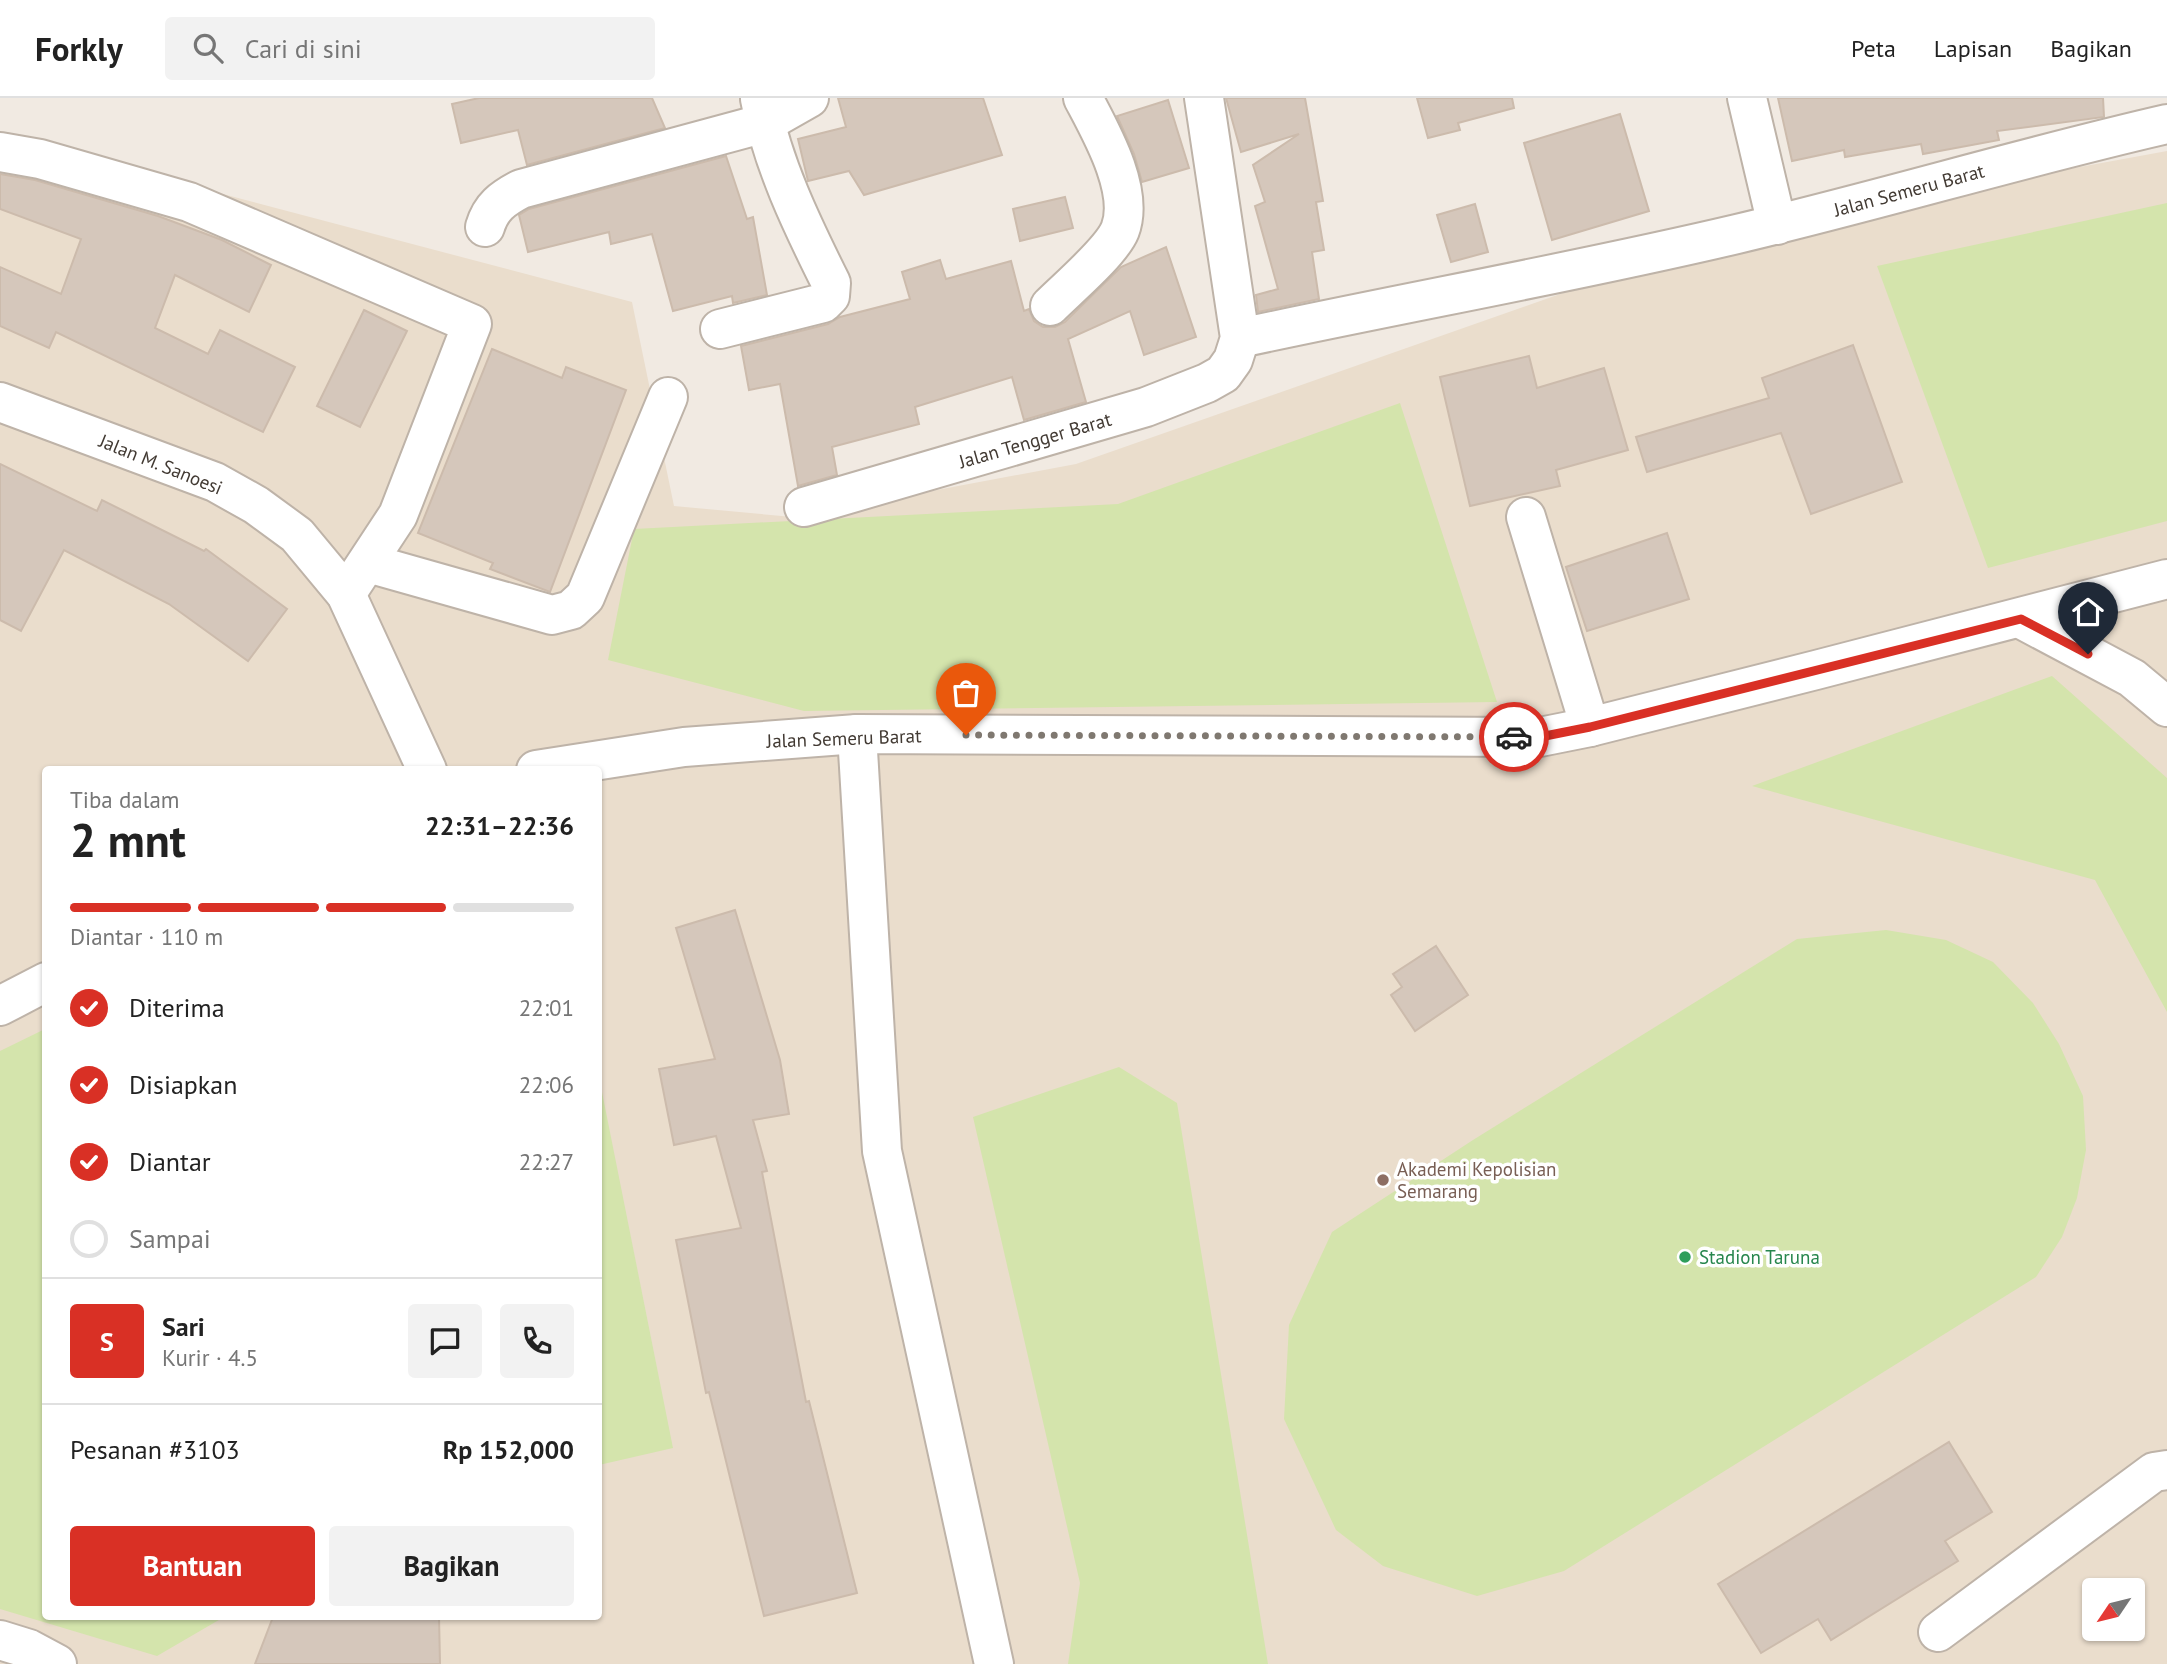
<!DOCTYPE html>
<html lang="id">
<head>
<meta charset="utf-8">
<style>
  :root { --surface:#fff; --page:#f2f2f2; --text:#222; --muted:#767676; --line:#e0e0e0; --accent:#d93025 }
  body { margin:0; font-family:"PT Sans",sans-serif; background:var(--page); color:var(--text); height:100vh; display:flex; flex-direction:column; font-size:26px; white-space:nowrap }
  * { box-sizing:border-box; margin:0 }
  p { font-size:23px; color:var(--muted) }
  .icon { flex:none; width:38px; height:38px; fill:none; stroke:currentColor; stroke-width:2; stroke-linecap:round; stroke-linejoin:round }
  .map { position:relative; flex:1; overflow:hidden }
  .panel { position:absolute; left:42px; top:668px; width:560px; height:854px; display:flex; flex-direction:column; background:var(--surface); border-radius:7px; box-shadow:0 2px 5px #0004 }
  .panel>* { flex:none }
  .needle { width:46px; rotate:235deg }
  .fabs { position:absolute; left:2082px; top:1480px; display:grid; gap:14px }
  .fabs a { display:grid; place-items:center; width:63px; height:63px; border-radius:7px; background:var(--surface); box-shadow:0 2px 5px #0004; font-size:35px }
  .pin { position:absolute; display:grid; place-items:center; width:60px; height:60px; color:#fff; margin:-72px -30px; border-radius:50% 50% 50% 0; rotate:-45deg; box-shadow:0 0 7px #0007 }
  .pin .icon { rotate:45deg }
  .courier { position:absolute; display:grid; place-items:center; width:70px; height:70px; margin:-35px; border:5px solid #d93025; border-radius:50%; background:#fff; color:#222; box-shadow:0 2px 9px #0007 }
  .overview em { font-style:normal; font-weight:700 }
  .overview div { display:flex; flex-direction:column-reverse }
  .overview { display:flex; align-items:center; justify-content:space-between; height:119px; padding:0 28px }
  h1 { font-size:46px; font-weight:700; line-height:52px }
  .bar { display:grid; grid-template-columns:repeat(4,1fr); gap:10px 7px; align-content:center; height:84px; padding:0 28px }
  .bar i { height:9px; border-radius:5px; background:var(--line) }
  .bar .on { background:var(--accent) }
  .bar p { grid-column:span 4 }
  .line { display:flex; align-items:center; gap:18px; padding:0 28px; border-top:2px solid var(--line) }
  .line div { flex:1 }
  .round { display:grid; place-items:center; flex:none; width:74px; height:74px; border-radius:7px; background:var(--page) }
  ol { padding:0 28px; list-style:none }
  li { display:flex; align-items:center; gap:21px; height:77px }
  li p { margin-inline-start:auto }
  li .icon { padding:7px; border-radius:50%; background:var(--accent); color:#fff; stroke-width:4 }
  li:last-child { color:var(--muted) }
  li i { width:38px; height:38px; border:4px solid var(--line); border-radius:50% }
  .button { display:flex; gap:14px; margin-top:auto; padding:14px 28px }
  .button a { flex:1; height:80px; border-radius:7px; background:var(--accent); color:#fff; font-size:28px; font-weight:700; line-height:80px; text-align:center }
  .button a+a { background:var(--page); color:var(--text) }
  header { display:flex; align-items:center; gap:42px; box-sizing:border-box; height:98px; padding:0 35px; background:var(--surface); border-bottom:2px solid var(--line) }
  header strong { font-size:33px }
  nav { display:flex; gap:38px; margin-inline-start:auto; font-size:24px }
  .search { width:490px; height:63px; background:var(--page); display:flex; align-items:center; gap:18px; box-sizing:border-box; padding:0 24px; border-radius:7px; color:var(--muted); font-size:26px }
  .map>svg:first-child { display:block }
  .education { fill:#eaddcc; fill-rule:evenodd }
  .green { fill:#d4e4ac }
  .building { fill:#d5c7bb; stroke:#ccbbac; stroke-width:2 }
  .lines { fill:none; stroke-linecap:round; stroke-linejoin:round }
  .minor-casing { stroke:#beb3a8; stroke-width:42 }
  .minor { stroke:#fff; stroke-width:38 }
  .done { stroke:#7f7870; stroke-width:7; stroke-dasharray:0 12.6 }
  .route { stroke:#d93025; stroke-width:9 }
  .education-dot { fill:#8d6e63; stroke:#fff; stroke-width:2.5 }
  .leisure-dot { fill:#2e9e5b; stroke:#fff; stroke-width:2.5 }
  .labels { text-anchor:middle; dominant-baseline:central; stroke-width:7; stroke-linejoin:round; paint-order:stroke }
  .street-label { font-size:19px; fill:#423a33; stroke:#fff }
  .education-label { font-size:19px; fill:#785e54; stroke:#fff; text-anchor:start }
  .leisure-label { font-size:19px; fill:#27864d; stroke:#fff; text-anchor:start }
</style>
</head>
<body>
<header>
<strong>Forkly</strong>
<div class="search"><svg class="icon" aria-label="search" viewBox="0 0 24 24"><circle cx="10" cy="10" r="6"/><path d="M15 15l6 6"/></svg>Cari di sini</div>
<nav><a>Peta</a><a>Lapisan</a><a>Bagikan</a></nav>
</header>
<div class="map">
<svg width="2167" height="1566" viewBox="0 0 2167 1566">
  <rect width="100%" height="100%" fill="#f1eae2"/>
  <!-- education -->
  <path class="education" d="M0 46 75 57 632 204 674 408 793 419 1076 366 1563 195 1987 86 2167 53V1566H0ZM46 672H598V1519H46ZM2095 1493H2133V1531H2095Z"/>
  <!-- green -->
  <g class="green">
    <path d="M2167 105V423L1988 470 1877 168Z"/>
    <path d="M1400 305 1497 604 804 613 608 562 634 431 1118 406Z"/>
    <path d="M2052 578 2167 680V914L2095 782 1752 688Z"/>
    <path d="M1886 832 1946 842 1993 864 2033 905 2059 946 2083 998 2086 1052 2077 1100 2062 1139 2036 1179 1564 1473 1477 1498 1383 1468 1336 1432 1284 1321 1289 1227 1332 1134 1473 1042 1797 841Z"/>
    <path d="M45 931 46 1519H224L157 1558 0 1511V953Z"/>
    <path d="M1119 969 1177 1005 1268 1566H1068L1080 1485 973 1019Z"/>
    <path d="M598 974 673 1350 599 1367H598Z"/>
  </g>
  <!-- building -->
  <g class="building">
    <path d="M479 0H652L665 30 527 67 518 32 461 45 452 6Z"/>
    <path d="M838 0H983L1002 57 864 97 849 73 808 83 798 41 846 29Z"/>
    <path d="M1226 0H1305L1323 103 1316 104 1324 152 1312 154 1319 201 1258 214 1256 197 1278 191 1255 108 1265 104 1253 67 1299 36 1241 54Z"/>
    <path d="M1417 0H1512L1514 10 1458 25 1460 32 1428 40Z"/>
    <path d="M1778 0H2103L2104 19 1997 33 1999 42 1923 56 1921 46 1845 59 1844 52 1792 63Z"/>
    <path d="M1168 2 1189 70 1142 84 1134 56 1117 18Z"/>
    <path d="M1620 16 1649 113 1552 142 1524 45Z"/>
    <path d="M726 58 747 121 753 119 767 197 733 205 732 198 673 213 652 136 611 146 609 134 528 154 519 117 529 111Z"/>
    <path d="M0 76 35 82 158 118 222 142 271 167 249 214 175 177 155 230 208 256 220 232 295 269 263 334 56 234 49 250 0 228V169L61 196 81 141 0 111Z"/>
    <path d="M1065 99 1073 130 1020 143 1013 111Z"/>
    <path d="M1475 106 1488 154 1451 164 1437 117Z"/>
    <path d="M1166 149 1196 239 1144 257 1130 213 1068 241 1086 304 1024 322 1012 279 915 309 919 326 832 349 837 377 798 388 780 286 749 292 741 248 828 226 840 219 910 201 902 174 940 162 946 181 1011 163 1024 213 1029 211 1034 223 1043 229H1055L1065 224 1121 169Z"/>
    <path d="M364 212 407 233 360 329 317 308Z"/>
    <path d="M1853 247 1902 384 1811 416 1781 335 1647 374 1636 339 1769 300 1762 280Z"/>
    <path d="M492 251 562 280 566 269 626 292 550 494 490 471 493 465 418 435Z"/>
    <path d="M1529 258 1537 290 1604 270 1628 352 1556 372 1560 388 1470 408 1440 279Z"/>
    <path d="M0 366 97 413 102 402 204 453 206 451 287 511 248 563 169 506 64 452 21 533 0 522Z"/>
    <path d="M1667 435 1689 501 1587 533 1566 469Z"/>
    <path d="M735 812 780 962 789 1016 753 1022 767 1073 762 1074 806 1304 809 1303 857 1495 764 1518 709 1294 706 1295 676 1142 741 1130 716 1038 674 1047 659 971 715 961 676 830Z"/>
    <path d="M1436 848 1468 897 1415 933 1391 897 1402 889 1393 876Z"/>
    <path d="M1949 1344 1992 1414 1945 1443 1958 1463 1831 1542 1818 1521 1761 1555 1718 1486Z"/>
    <path d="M273 1519H439L440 1566H255Z"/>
  </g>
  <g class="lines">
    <defs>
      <g id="minor">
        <path d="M1747 0 1777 127"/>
        <path d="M0 54 40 61 189 104 472 226 398 417 346 496"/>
        <path d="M485 129C491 109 502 101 521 91L765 25 809 0"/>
        <path d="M1050 208C1068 190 1111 154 1120 132 1135 93 1101 34 1083 0"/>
        <path d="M720 231 823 205 830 198 831 185C802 127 772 65 760 1"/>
        <path d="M1240 240C1406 204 1572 175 1737 136 1881 102 2023 59 2167 26"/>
        <path d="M0 304 215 384 256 407 297 437 346 496 427 672"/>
        <path d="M804 409 1146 309 1207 285 1223 276 1233 262 1240 240 1204 0"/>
        <path d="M1526 419 1590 629"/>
        <path d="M368 465 552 517 571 512 585 499 668 299"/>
        <path d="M2021 521 2132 580 2167 609"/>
        <path d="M857 636 882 1053 994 1566"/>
        <path d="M536 672 684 649 857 636 1540 639 1590 629 1816 572 2167 481"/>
        <path d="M0 908 46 884"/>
        <path d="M1938 1534 2154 1374 2167 1372"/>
        <path d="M0 1542 29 1551 57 1566"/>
      </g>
    </defs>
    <!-- minor casing -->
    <use href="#minor" class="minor-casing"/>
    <!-- minor -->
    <use href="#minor" class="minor"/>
  </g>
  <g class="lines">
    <!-- done -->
    <path class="done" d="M966 637 1514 639"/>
    <!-- route -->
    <path class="route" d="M1514 639H1540L1590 629 2021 521 2088 556"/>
  </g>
  <!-- markers -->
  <circle class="education-dot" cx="1383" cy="1082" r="7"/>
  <circle class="leisure-dot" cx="1685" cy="1159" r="7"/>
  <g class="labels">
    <!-- street labels -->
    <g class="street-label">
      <text transform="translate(1909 92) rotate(-15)">Jalan Semeru Barat</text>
      <text transform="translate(1035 342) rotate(-16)">Jalan Tengger Barat</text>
      <text transform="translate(161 366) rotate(22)">Jalan M. Sanoesi</text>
      <text transform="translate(844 640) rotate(-2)">Jalan Semeru Barat</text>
    </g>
    <!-- education labels -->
    <g class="education-label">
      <text x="1397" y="1071">Akademi Kepolisian<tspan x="1397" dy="22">Semarang</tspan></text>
    </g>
    <!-- leisure labels -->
    <g class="leisure-label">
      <text x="1699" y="1159">Stadion Taruna</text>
    </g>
  </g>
</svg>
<div class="fabs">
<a><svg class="needle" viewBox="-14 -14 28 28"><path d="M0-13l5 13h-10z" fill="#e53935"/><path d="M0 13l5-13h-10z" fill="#767676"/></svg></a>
</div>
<div class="pin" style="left:966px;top:637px;background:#ea580c"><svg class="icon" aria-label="bag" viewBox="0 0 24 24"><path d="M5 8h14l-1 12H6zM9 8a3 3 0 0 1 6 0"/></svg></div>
<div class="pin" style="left:2088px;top:556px;background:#1f2937"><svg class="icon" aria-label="home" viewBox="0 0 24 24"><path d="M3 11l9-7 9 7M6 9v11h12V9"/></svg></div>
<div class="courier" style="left:1514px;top:639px"><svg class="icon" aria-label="car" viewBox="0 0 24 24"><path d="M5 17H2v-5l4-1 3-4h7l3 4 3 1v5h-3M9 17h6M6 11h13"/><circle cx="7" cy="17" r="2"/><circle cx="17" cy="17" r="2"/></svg></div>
<section class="panel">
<div class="overview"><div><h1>2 mnt</h1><p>Tiba dalam</p></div><em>22:31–22:36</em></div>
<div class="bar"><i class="on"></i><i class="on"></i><i class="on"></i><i></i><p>Diantar · 110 m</p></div>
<ol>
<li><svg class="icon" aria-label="check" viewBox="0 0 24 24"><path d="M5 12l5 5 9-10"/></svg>Diterima<p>22:01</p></li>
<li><svg class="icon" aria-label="check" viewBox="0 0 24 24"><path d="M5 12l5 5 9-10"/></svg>Disiapkan<p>22:06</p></li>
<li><svg class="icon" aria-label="check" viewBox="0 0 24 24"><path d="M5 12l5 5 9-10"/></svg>Diantar<p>22:27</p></li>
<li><i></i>Sampai</li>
</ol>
<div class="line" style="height:126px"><b class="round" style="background:var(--accent);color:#fff">S</b><div><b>Sari</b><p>Kurir · 4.5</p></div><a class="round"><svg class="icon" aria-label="chat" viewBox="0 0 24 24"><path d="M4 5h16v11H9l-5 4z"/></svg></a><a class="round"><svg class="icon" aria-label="phone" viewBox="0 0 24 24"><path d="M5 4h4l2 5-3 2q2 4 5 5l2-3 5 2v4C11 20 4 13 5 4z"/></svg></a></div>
<div class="line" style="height:91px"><div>Pesanan #3103</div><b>Rp 152,000</b></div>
<div class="button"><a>Bantuan</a><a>Bagikan</a></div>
</section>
</div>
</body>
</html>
